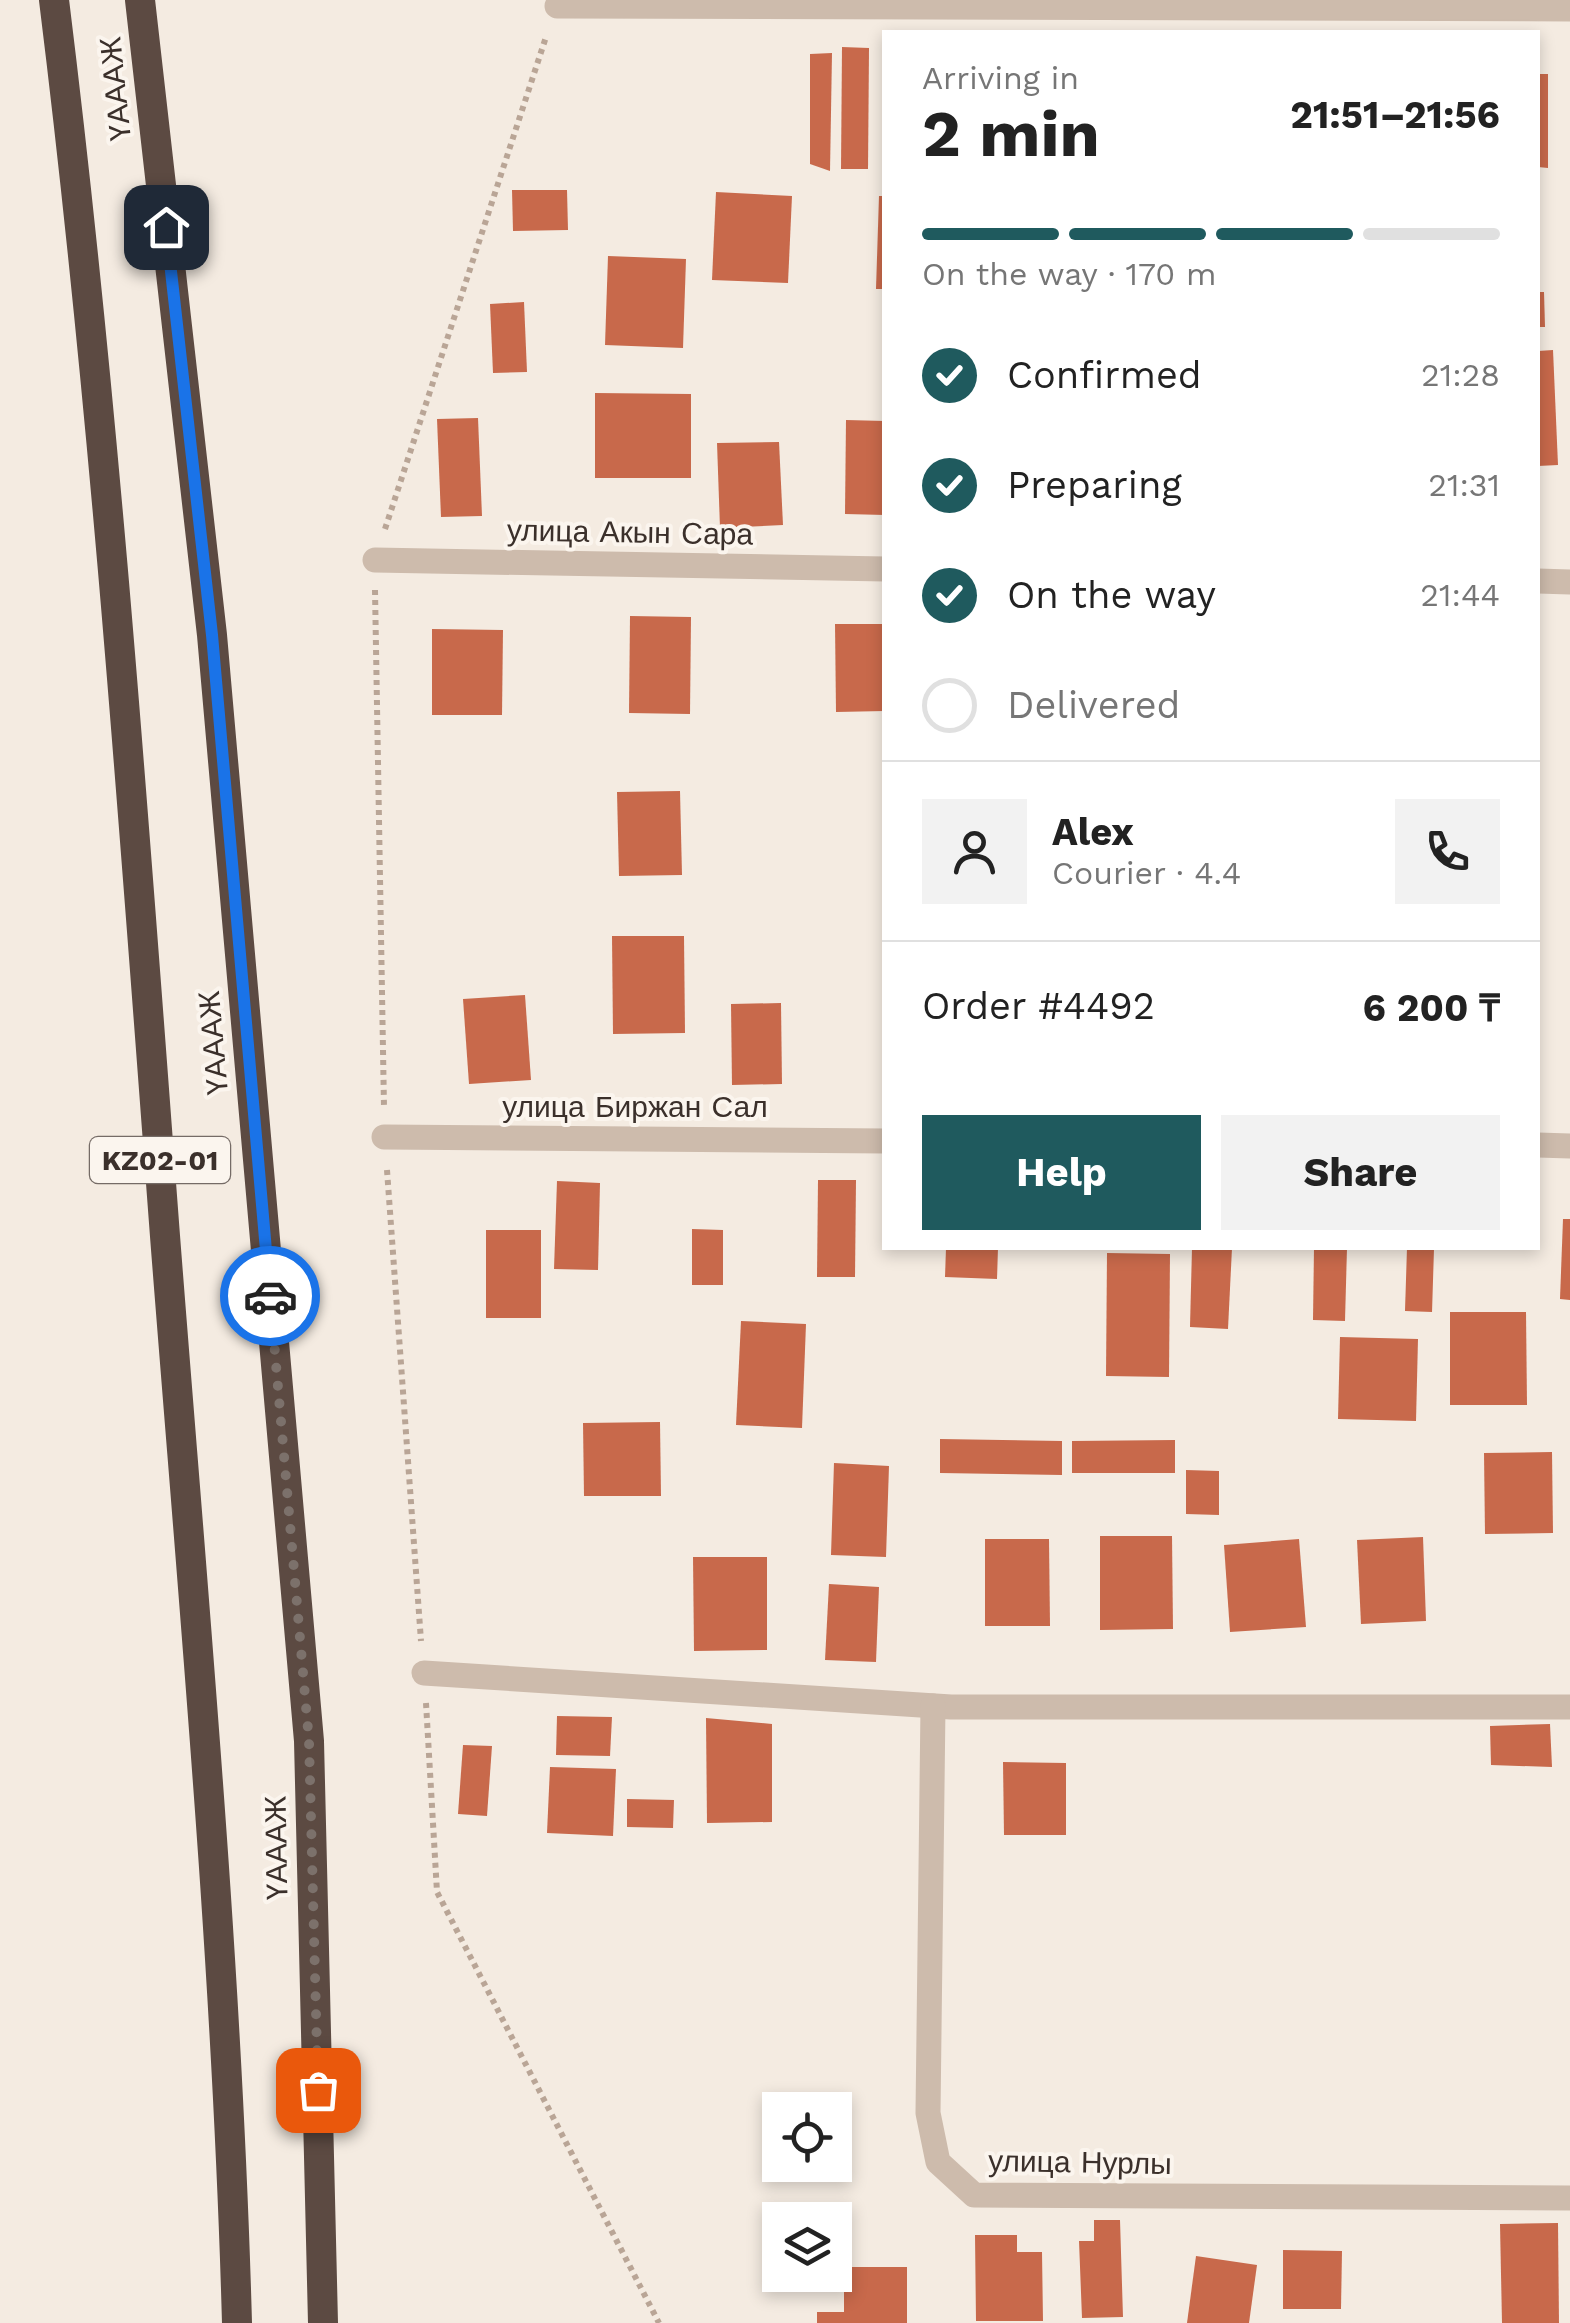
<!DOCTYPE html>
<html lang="en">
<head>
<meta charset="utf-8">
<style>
  :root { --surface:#fff; --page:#f2f2f2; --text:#222; --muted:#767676; --line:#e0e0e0; --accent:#1f5a5e }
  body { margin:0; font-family:"Work Sans",sans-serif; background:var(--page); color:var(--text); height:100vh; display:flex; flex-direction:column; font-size:38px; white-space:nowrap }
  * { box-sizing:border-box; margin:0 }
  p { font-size:32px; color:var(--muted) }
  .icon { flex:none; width:55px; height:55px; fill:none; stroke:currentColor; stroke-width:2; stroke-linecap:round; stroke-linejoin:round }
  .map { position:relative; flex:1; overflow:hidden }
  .side { position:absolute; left:882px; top:30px; width:658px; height:1220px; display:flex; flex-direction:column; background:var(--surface); border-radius:0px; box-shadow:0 5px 15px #0003 }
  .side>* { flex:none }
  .buttons { position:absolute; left:762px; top:2092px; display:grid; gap:20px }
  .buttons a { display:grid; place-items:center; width:90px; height:90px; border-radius:0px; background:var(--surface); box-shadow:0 5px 15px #0003; font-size:50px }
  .pin { position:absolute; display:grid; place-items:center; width:85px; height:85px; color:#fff; margin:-42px; border-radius:20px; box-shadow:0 5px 15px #0006 }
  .courier { position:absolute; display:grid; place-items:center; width:100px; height:100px; margin:-50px; border:8px solid #1a73e8; border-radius:50%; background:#fff; color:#222; box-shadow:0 2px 12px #0007 }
  .headline em { font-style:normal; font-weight:700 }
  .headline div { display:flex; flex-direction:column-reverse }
  .headline { display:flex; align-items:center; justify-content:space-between; height:170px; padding:0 40px }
  h1 { font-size:65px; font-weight:700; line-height:75px }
  .bar { display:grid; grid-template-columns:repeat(4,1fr); gap:15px 10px; align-content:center; height:120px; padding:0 40px }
  .bar i { height:12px; border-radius:8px; background:var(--line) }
  .bar .current { background:var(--accent) }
  .bar p { grid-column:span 4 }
  .line { display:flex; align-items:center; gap:25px; padding:0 40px; border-top:2px solid var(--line) }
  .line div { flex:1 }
  .round { display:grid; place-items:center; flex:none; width:105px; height:105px; border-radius:0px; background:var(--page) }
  ol { padding:0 40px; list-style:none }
  li { display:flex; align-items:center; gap:30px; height:110px }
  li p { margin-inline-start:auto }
  li .icon { padding:10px; border-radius:50%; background:var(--accent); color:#fff; stroke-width:4 }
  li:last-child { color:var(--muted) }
  li i { width:55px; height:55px; border:5px solid var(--line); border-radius:50% }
  .button { display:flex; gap:20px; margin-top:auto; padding:20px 40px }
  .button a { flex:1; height:115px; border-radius:0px; background:var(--accent); color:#fff; font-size:40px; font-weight:700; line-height:115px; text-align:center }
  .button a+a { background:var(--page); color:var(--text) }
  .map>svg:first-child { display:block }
  .building { fill:#c8694b }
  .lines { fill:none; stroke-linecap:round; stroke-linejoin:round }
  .path { stroke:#b9a596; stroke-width:6; stroke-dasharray:5 5; stroke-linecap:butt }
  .minor { stroke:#cdbbac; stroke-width:25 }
  .motorway { stroke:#5c4a42; stroke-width:30 }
  .done { stroke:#7c716b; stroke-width:10; stroke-dasharray:0 18 }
  .route { stroke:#1a73e8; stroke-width:12 }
  .labels { text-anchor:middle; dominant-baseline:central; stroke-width:8; stroke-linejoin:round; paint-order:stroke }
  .shield { fill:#fbf5ee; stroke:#756b66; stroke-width:2.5 }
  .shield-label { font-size:28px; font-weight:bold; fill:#3b302b }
  .street-label { font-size:30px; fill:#3b302b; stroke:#fbf5ee }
</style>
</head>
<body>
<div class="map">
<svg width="1570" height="2323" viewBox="0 0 1570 2323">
  <rect width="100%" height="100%" fill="#f4ebe1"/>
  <!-- building -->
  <g class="building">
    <path d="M842 47 869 48 868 169H841Z"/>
    <path d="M832 53 830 171 810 164V54Z"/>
    <path d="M1538 74H1548V168L1538 167Z"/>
    <path d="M512 190H567L568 230 513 231Z"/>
    <path d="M716 192 792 196 788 283 712 280Z"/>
    <path d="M879 196H885V289H876Z"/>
    <path d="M608 256 686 259 683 348 605 345Z"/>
    <path d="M1538 292H1544L1545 327H1538Z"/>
    <path d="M524 302 527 372 493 373 490 304Z"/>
    <path d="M1553 350 1558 465 1538 466V351Z"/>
    <path d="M595 393 691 394V478H595Z"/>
    <path d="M478 418 482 516 441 517 437 419Z"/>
    <path d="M846 420 885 421V515L845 514Z"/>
    <path d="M779 442 783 525 720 528 717 443Z"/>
    <path d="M630 616 691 617 690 714 629 713Z"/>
    <path d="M835 624H885V711L836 712Z"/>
    <path d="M432 629 503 630 502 715H432Z"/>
    <path d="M680 791 682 875 619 876 617 792Z"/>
    <path d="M612 936H684L685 1033 613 1034Z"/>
    <path d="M525 995 531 1080 469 1084 463 999Z"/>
    <path d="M781 1003 782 1084 732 1085 731 1004Z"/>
    <path d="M818 1180H856L855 1277H817Z"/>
    <path d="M557 1181 600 1183 598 1270 554 1269Z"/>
    <path d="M1563 1219H1570V1300L1560 1299Z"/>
    <path d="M692 1229 723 1230V1285H692Z"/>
    <rect x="486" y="1230" width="55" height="88"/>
    <path d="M946 1248H998L997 1279 945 1277Z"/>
    <path d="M1192 1248H1232L1228 1329 1190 1327Z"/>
    <path d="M1314 1248H1347L1345 1321 1313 1320Z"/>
    <path d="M1407 1248H1434L1432 1312 1405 1311Z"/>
    <path d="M1107 1253 1170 1254 1169 1377 1106 1376Z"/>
    <path d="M1450 1312H1526L1527 1405H1450Z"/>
    <path d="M741 1321 806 1324 802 1428 736 1425Z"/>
    <path d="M1340 1337 1418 1339 1416 1421 1338 1419Z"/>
    <path d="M660 1422 661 1496H584L583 1423Z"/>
    <path d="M940 1439 1062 1441V1475L940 1473Z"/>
    <path d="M1175 1440V1473H1072V1441Z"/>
    <path d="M1552 1452 1553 1533 1485 1534 1484 1453Z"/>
    <path d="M834 1463 889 1466 886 1557 831 1555Z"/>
    <path d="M1186 1470 1219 1471V1515L1186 1514Z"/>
    <path d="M1100 1536H1172L1173 1629 1100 1630Z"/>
    <path d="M1423 1537 1426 1621 1361 1624 1357 1540Z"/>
    <path d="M985 1539H1049L1050 1626H985Z"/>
    <path d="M1299 1539 1306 1627 1230 1632 1224 1545Z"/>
    <path d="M693 1557H767V1650L694 1651Z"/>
    <path d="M829 1584 879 1587 876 1662 825 1660Z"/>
    <path d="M557 1716 612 1717 610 1756 556 1755Z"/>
    <path d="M706 1718 772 1724V1822L707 1823Z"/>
    <path d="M1550 1724 1552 1767 1491 1765 1490 1726Z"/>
    <path d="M463 1745 492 1746 487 1816 458 1814Z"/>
    <path d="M1003 1762 1066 1763V1835H1004Z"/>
    <path d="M550 1767 616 1769 613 1836 547 1833Z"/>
    <path d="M627 1799 674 1800 673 1828 627 1827Z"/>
    <path d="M1094 2220H1120L1123 2317 1082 2318 1079 2241H1094Z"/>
    <path d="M1558 2223 1559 2323H1502L1500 2224Z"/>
    <path d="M975 2235H1017V2252H1042L1043 2321H976Z"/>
    <path d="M1283 2250 1342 2251 1341 2309H1283Z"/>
    <path d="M1196 2256 1257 2265 1249 2323H1187Z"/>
    <path d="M844 2267H907V2323H817V2312H844Z"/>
  </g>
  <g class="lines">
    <!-- path -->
    <g class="path">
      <path d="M385 529 546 37"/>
      <path d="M375 590 384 1107"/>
      <path d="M387 1170 421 1641"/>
      <path d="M426 1703 437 1892 659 2323"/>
    </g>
    <!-- minor -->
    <g class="minor">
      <path d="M557 6 1570 9"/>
      <path d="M375 560 885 569"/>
      <path d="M1538 581 1570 582"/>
      <path d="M384 1137 885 1141"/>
      <path d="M1538 1145 1570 1146"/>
      <path d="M424 1673 951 1707H1570"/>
      <path d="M933 1706 928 2113 938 2162 974 2195 1570 2198"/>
    </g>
    <!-- motorway -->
    <g class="motorway">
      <path d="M54 0C105 411 134 824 165 1236 193 1598 227 1960 237 2323"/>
      <path d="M140 0 212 635 309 1741 323 2323"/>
    </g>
  </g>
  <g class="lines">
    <!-- done -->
    <path class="done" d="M270 1296 309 1741 318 2090"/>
    <!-- route -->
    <path class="route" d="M166 227 212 635 270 1296"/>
  </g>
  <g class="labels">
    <!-- shield labels -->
    <rect class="shield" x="90" y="1137" width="140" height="46" rx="8"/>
    <g class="shield-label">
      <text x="160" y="1160">KZ02-01</text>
    </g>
    <!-- street labels -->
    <g class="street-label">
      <text transform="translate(115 89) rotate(-96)">ҮАААЖ</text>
      <text transform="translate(630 532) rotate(1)">улица Акын Сара</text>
      <text transform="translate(213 1043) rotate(-95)">ҮАААЖ</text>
      <text x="635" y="1106">улица Биржан Сал</text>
      <text transform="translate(276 1848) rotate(-91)">ҮАААЖ</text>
      <text transform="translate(1080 2162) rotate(1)">улица Нурлы</text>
    </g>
  </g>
</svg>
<div class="buttons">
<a><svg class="icon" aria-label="locate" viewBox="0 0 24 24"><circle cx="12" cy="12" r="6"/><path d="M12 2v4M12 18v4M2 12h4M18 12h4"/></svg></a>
<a><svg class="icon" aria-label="layers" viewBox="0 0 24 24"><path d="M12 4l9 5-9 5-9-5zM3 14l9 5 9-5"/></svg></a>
</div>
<div class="pin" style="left:318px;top:2090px;background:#ea580c"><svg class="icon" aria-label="bag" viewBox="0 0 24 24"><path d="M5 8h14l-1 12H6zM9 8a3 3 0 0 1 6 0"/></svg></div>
<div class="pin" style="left:166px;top:227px;background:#1f2937"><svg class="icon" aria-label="home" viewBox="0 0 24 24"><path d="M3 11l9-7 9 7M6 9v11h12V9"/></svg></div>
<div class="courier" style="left:270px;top:1296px"><svg class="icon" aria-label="car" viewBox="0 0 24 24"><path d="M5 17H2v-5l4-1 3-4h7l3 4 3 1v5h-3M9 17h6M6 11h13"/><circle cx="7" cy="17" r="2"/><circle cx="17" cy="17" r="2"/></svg></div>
<section class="side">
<div class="headline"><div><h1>2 min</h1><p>Arriving in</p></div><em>21:51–21:56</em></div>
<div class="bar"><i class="current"></i><i class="current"></i><i class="current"></i><i></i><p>On the way · 170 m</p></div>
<ol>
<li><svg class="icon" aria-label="check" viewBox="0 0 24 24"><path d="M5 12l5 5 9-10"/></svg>Confirmed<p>21:28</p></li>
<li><svg class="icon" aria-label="check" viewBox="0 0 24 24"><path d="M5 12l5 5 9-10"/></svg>Preparing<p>21:31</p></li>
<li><svg class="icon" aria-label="check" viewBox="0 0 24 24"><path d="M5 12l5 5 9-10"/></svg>On the way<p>21:44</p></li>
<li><i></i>Delivered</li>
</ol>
<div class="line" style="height:180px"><a class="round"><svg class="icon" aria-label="person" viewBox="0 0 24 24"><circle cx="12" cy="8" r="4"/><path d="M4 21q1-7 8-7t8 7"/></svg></a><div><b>Alex</b><p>Courier · 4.4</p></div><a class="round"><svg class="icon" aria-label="phone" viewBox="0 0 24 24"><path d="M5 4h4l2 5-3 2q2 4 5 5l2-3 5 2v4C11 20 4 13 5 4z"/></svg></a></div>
<div class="line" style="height:130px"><div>Order #4492</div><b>6 200 ₸</b></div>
<div class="button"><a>Help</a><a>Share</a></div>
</section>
</div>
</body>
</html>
